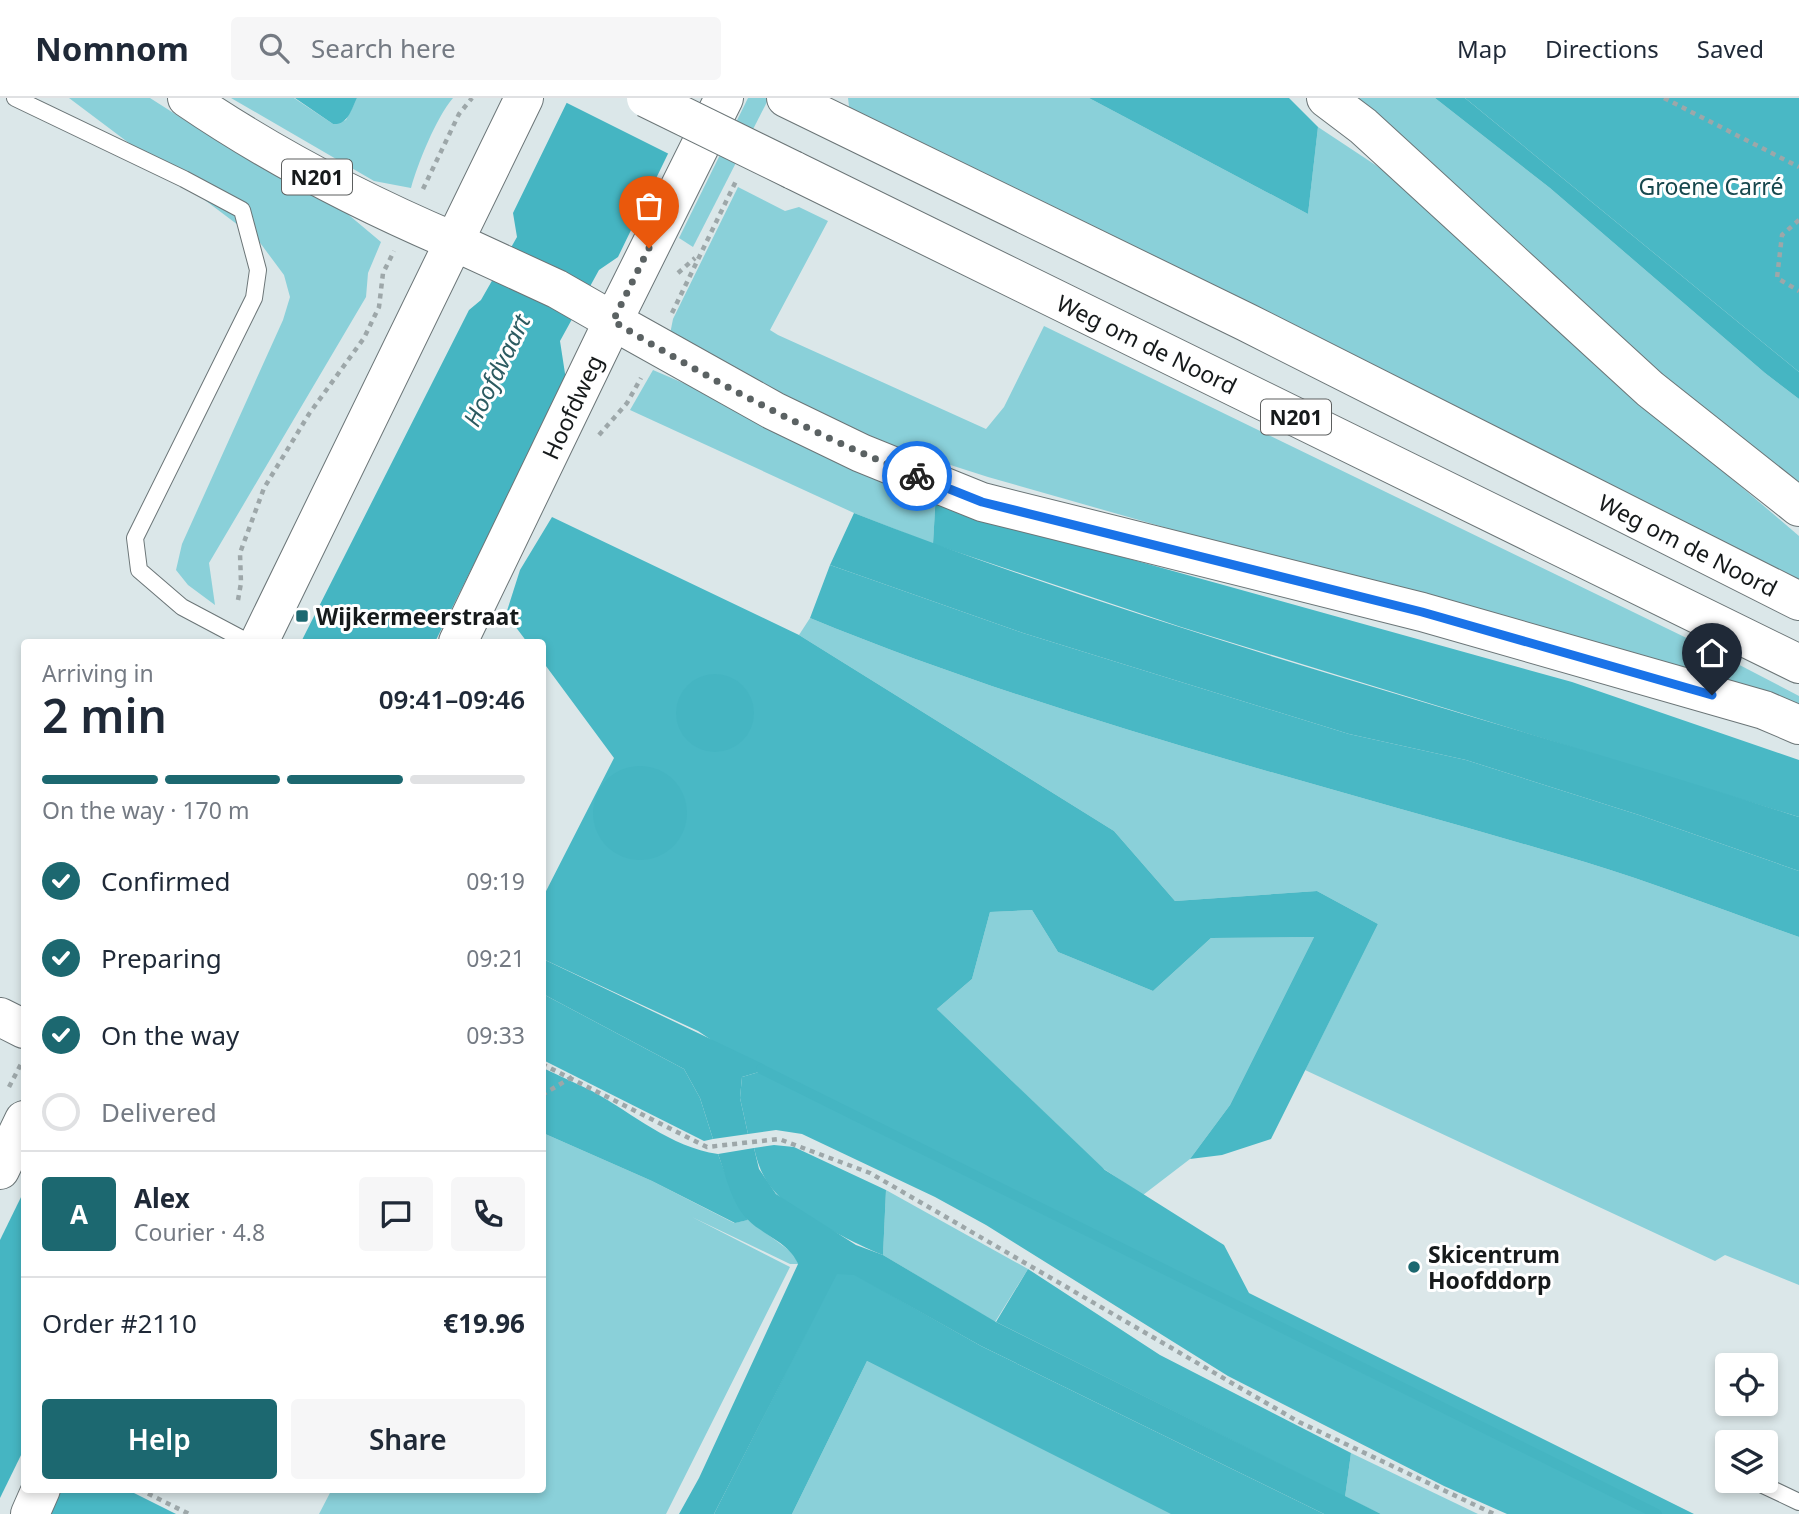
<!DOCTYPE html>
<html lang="en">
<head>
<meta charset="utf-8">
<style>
  :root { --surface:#fff; --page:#f6f6f7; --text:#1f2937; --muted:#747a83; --line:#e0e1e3; --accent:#1c6870 }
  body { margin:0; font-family:"Noto Sans",sans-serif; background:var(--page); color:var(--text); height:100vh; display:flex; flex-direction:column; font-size:26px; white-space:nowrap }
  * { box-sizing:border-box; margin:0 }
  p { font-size:23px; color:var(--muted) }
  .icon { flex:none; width:38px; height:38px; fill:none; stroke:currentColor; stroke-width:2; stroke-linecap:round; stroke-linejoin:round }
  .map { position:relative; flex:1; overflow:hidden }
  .panel { position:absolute; left:21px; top:541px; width:525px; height:854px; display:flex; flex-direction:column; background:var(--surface); border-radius:7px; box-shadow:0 4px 10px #0003 }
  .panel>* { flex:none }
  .fabs { position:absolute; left:1715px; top:1255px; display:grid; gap:14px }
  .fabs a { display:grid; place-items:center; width:63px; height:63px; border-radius:7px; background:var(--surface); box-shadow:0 4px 10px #0003; font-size:35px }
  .pin { position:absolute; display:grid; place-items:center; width:60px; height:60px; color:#fff; margin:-72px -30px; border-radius:50% 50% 50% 0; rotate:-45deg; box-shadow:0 0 7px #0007 }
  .pin .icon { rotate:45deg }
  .courier { position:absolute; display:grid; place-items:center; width:70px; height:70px; margin:-35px; border:5px solid #1a73e8; border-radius:50%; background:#fff; color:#222; box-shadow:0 2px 9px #0007 }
  .summary em { font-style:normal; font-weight:600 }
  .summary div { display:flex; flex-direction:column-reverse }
  .summary { display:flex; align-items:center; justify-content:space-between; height:119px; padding:0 21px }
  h1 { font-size:46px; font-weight:600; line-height:52px }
  .bar { display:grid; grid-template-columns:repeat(4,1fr); gap:10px 7px; align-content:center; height:84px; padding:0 21px }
  .bar i { height:9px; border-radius:5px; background:var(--line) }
  .bar .on { background:var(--accent) }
  .bar p { grid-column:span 4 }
  .line { display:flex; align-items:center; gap:18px; padding:0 21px; border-top:2px solid var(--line) }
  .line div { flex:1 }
  .round { display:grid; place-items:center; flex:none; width:74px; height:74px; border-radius:7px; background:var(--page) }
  ol { padding:0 21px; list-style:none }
  li { display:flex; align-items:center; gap:21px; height:77px }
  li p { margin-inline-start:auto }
  li .icon { padding:7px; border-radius:50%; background:var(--accent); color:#fff; stroke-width:4 }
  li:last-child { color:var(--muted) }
  li i { width:38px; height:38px; border:4px solid var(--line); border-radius:50% }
  .action { display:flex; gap:14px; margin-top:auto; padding:14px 21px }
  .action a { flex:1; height:80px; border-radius:7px; background:var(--accent); color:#fff; font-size:28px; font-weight:600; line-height:80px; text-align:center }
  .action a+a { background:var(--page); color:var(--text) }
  header { display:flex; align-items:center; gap:42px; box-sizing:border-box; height:98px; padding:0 35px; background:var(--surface); border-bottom:2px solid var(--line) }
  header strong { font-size:33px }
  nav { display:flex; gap:38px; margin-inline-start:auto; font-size:24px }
  .search { width:490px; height:63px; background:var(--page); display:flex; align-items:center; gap:18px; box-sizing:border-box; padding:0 24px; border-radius:7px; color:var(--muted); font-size:26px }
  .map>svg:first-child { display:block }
  .green { fill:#8ad0d9 }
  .forest { fill:#49b8c5 }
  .water { fill:#45b5c2 }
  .pier { fill:#dbe7e9 }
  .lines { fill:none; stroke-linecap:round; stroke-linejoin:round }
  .stream { stroke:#45b5c2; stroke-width:10 }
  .service-casing { stroke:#6b7577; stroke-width:18 }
  .tertiary-casing { stroke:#6b7577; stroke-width:40 }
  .secondary-casing { stroke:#6b7577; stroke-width:40 }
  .trunk-casing { stroke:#6b7577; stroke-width:40 }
  .path { stroke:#9da7a9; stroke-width:4.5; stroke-dasharray:5 5; stroke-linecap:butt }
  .service { stroke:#fff; stroke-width:16 }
  .tertiary { stroke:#fff; stroke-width:38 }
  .secondary { stroke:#fff; stroke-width:38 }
  .trunk { stroke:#fff; stroke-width:38 }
  .trunk-bridge-casing { stroke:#6b7577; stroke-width:40; stroke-linecap:butt }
  .trunk-bridge { stroke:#fff; stroke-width:38 }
  .done { stroke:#5b6263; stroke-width:7; stroke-dasharray:0 12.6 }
  .route { stroke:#1a73e8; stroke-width:9 }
  .poi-dot { fill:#1c6870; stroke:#fff; stroke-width:2.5 }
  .labels { text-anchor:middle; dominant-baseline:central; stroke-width:6; stroke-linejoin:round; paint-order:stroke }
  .shield { fill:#fff; stroke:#5c5f5f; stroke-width:2 }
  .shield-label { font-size:21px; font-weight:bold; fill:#161a1b }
  .park-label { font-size:23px; fill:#17484e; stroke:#fff }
  .street-label { font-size:23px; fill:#161a1b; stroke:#fff }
  .poi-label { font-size:23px; font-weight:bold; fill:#161a1b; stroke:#fff; text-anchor:start }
  .water-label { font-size:24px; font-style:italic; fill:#2c5b61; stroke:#fff }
</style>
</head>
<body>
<header>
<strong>Nomnom</strong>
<div class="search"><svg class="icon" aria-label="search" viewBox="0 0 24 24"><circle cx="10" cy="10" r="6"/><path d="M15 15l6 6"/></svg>Search here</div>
<nav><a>Map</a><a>Directions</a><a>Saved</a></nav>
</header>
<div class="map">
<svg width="1799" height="1416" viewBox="0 0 1799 1416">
  <rect width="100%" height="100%" fill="#dbe7e9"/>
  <!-- green -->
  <g class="green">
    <path d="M69 0H150L230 51 331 102 381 144 368 175 366 199 209 465 215 507 188 487 176 472 182 446 283 222 290 199 284 177 258 142Z"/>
    <path d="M231 0H294L333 26 346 22 357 0H453C436 20 418 65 411 90L374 83Z"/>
    <path d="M748 0H769L693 149 679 140Z"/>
    <path d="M848 0H1089L1308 116 1318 29 1383 72 1553 228 1799 438V487L850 17Z"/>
    <path d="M1348 0H1435L1550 90 1765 275 1799 301V391L1659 276Z"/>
    <path d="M738 89 785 113 799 109 828 123 770 232 778 237 986 331 1004 309 1044 228 1701 547 1799 598V610L988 379 888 347 772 296 670 236 673 221Z"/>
    <path d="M653 272 936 394 933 446 854 415 630 312Z"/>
    <path d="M810 520C1060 623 1326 687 1585 764 1657 786 1728 814 1799 839V1187L1725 1157 1715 1163 1305 972 1378 826 1317 793 1175 803 1114 733 799 537Z"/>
    <path d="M1032 812 1058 854 1153 893 1211 840 1314 839 1230 1007 1190 1061 1143 1097 1101 1069 937 911 972 881 990 814Z"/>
    <path d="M543 1035 652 1083 734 1125 748 1122 794 1156 798 1166H790L692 1119 790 1169 666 1416H319L332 1391H542Z"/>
    <path d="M886 1092 1028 1171 995 1224 883 1157Z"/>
    <path d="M867 1263 1174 1416H792Z"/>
    <path d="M1351 1355 1478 1416H1381L1345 1399Z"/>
  </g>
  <!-- forest -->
  <g class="forest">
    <path d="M295 0H357C351 12 348 27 333 26Z"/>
    <path d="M1089 0H1289L1318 29 1308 116Z"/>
    <path d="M1465 0H1799V274Z"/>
    <path d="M936 394 1083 448 1572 584 1799 662V719L1181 529 933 446Z"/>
    <path d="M552 419 799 537 1114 733 1175 803 1317 793 1378 826 1271 1041 1222 1057 1190 1061 1230 1007 1314 839 1211 840 1153 893 1058 854 1032 812 990 814 972 881 937 911 1105 1072 1224 1147 1249 1195 1694 1416H1507L1444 1388 1228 1278 986 1127 935 1099 802 1036 776 1032 748 1036 740 1000 742 979 759 974 698 933 543 861V799L614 660 543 564 542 544H527L506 516 520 472Z"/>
    <path d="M830 467 1023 535 1349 636 1466 662 1639 717 1799 773V839C1728 814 1657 786 1585 764 1326 687 1060 623 810 520Z"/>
    <path d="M543 896 684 971 700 1000 713 1041 704 1043 543 962Z"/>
    <path d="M543 970C559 978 576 985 592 993 634 1016 670 1049 718 1056L735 1102 748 1122 735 1125 652 1083 543 1035Z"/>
    <path d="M774 1047 794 1049 886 1092 883 1157C859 1148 791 1113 775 1094 763 1081 758 1067 754 1050Z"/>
    <path d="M1028 1171 1160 1257 1351 1355 1345 1399 996 1224Z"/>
    <path d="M836 1176H854L981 1248 1324 1416H1171L867 1263 792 1416H714Z"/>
    <path d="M52 1391H126L176 1416H40Z"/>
  </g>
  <!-- water -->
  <g class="water">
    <path d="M569 0H695L618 159 599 172 560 243 566 282 435 544H301L469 212 481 202 517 139 513 115Z"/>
    <path d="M1435 0H1465L1799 274V301L1765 275 1550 90Z"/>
    <path d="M854 415C1162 536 1484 617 1799 719V773L1639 717 1466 662 1349 636 1023 535 830 467Z"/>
    <circle cx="715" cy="615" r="39"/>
    <circle cx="640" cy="715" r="47"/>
    <path d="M543 861 765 967 759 974 742 979 740 1000 748 1036 713 1041 700 1000 684 971 543 896Z"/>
    <path d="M754 1050 759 1071 776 1096 856 1147 883 1157 996 1224 1381 1416H1324L981 1248 854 1177 837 1176 714 1416H679L699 1380 798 1166C790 1145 763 1137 748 1122 731 1105 726 1077 718 1056Z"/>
    <path d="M24 1093V1351L0 1400V1142Z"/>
  </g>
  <!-- pier -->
  <path class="pier" d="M565 0H698L671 57 563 3Z"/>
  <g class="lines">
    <!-- stream -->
    <path class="stream" d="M761 971 1657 1416"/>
    <defs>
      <g id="service">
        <path d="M15 0 184 81 242 112 258 172 254 200 135 440 139 472 182 509 248 544"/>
        <path d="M1761 1386 1799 1404"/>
      </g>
      <g id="tertiary">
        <path d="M259 544 524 0"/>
        <path d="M458 544 613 223"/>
        <path d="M0 919 24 931"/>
        <path d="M0 1072 24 1022"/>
        <path d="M30 1416 41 1391"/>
      </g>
      <path id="secondary" d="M455 144 557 191 613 223 724 0"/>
      <g id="trunk">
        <path d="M187 0C272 58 361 104 455 144"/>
        <path d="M786 0 1246 224 1799 503"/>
        <path d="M1326 0 1363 28 1650 291 1799 409"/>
        <path d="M793 72 1799 566"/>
        <path d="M613 223 774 313 861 355 982 404 1422 514 1764 612 1799 627"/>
      </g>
    </defs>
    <!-- service casing -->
    <use href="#service" class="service-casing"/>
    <!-- tertiary casing -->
    <use href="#tertiary" class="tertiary-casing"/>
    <!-- secondary casing -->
    <use href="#secondary" class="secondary-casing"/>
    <!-- trunk casing -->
    <use href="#trunk" class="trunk-casing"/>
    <!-- path -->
    <g class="path">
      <path d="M1664 0 1799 69"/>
      <path d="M423 91 459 16 472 0"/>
      <path d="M1799 122 1782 137 1777 180 1799 193"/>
      <path d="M678 175 695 160"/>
      <path d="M672 215 737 81"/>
      <path d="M599 337 627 305 641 280"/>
      <path d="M238 502 241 485 240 455 264 390 309 316 364 240 379 209 383 175 394 153"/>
      <path d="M542 966 707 1049 779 1041 870 1075 1299 1324 1494 1416"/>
      <path d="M9 989 21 966"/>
      <path d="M542 997 572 979"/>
      <path d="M139 1391 189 1416"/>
    </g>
    <!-- service -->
    <use href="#service" class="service"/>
    <!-- tertiary -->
    <use href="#tertiary" class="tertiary"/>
    <!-- secondary -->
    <use href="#secondary" class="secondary"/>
    <!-- trunk -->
    <use href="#trunk" class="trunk"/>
    <defs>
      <path id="trunk-bridge" d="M646 0 793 72"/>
    </defs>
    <!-- trunk-bridge casing -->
    <use href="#trunk-bridge" class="trunk-bridge-casing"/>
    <!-- trunk-bridge -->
    <use href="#trunk-bridge" class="trunk-bridge"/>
  </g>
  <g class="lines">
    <!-- done -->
    <path class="done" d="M649 150 613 223C710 282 811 336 917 378"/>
    <!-- route -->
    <path class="route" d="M917 378 982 404 1422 514 1712 597"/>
  </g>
  <!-- markers -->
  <g class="poi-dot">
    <rect x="295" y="511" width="14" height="14" rx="3.5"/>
    <circle cx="1414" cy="1169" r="7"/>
  </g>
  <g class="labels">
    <!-- shield labels -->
    <g class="shield">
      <rect x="282" y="61.5" width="70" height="35" rx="5"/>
      <rect x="1261" y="301.5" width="70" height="35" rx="5"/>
    </g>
    <g class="shield-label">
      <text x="317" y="79">N201</text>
      <text x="1296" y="319">N201</text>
    </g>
    <!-- park labels -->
    <g class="park-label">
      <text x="1711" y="88">Groene Carré</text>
    </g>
    <!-- street labels -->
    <g class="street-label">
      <text transform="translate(1147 246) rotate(26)">Weg om de Noord</text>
      <text transform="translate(572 309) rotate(-65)">Hoofdweg</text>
      <text transform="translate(1688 447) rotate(27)">Weg om de Noord</text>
    </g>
    <!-- poi labels -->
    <g class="poi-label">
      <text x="316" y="518">Wijkermeerstraat</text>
      <text x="1428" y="1156">Skicentrum<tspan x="1428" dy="26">Hoofddorp</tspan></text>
    </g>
    <!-- water labels -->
    <g class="water-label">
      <text transform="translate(496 272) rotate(-64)">Hoofdvaart</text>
    </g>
  </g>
</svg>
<div class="fabs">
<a><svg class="icon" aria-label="locate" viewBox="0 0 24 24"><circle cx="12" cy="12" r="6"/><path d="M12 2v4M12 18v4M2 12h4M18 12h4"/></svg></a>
<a><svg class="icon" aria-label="layers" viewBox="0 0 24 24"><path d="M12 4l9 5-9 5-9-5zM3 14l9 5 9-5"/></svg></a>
</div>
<div class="pin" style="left:649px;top:150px;background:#ea580c"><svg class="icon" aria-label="bag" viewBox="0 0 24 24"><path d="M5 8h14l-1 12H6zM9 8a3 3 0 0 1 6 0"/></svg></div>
<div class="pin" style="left:1712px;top:597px;background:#1f2937"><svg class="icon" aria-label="home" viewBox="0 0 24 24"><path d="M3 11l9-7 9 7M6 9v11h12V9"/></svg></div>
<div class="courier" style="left:917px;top:378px"><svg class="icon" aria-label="bike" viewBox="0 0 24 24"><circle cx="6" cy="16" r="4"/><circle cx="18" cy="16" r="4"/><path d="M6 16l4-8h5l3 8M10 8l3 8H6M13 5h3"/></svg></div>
<section class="panel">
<div class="summary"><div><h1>2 min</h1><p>Arriving in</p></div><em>09:41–09:46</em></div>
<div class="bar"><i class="on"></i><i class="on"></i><i class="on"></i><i></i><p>On the way · 170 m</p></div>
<ol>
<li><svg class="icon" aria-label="check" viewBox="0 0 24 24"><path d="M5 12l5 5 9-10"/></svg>Confirmed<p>09:19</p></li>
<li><svg class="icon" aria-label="check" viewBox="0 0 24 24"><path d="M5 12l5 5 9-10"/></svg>Preparing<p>09:21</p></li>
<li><svg class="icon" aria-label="check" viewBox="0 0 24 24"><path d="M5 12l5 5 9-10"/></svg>On the way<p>09:33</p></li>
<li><i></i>Delivered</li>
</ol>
<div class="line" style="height:126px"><b class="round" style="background:var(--accent);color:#fff">A</b><div><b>Alex</b><p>Courier · 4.8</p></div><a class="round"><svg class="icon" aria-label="chat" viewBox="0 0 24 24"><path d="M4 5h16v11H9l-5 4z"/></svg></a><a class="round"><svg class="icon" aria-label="phone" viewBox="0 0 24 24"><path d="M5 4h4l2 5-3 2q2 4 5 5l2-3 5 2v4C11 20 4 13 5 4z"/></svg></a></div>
<div class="line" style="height:91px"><div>Order #2110</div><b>€19.96</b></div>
<div class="action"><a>Help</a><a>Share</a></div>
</section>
</div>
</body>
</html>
